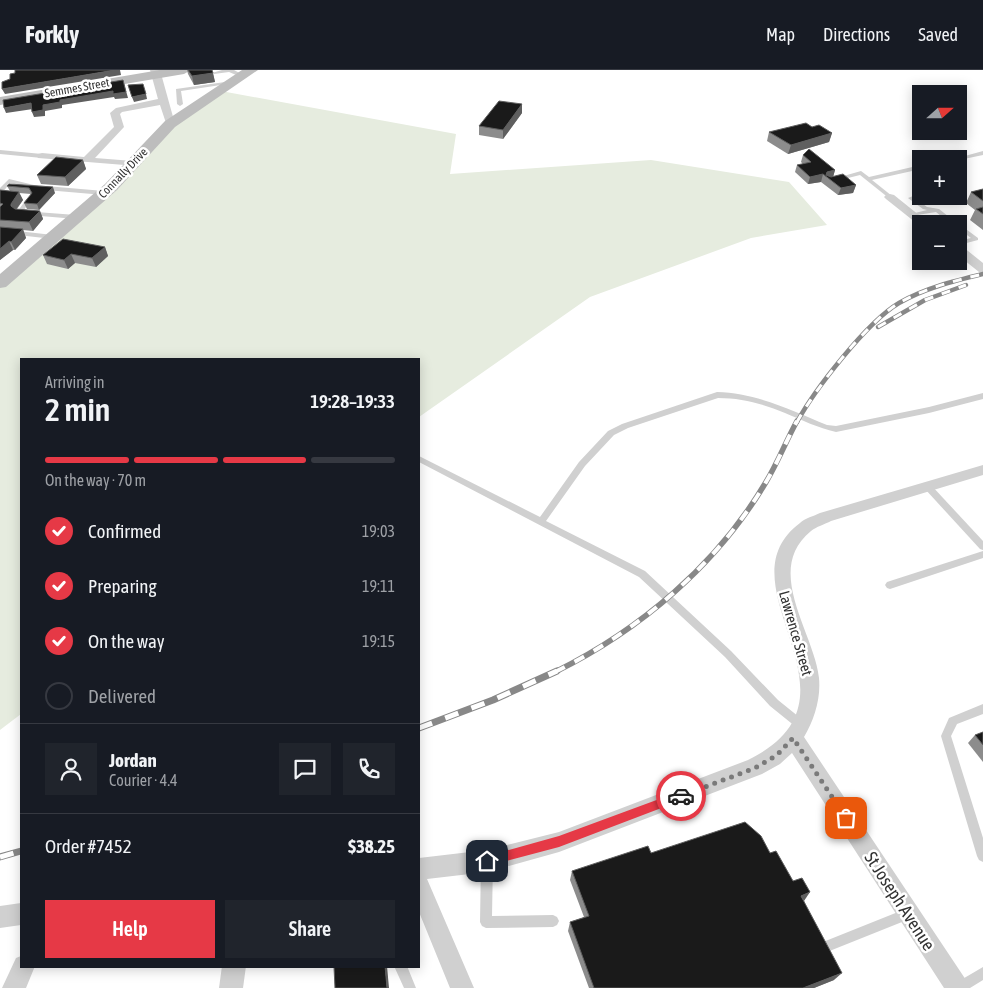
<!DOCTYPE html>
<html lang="en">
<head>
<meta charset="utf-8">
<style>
  :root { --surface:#171b24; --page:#20242c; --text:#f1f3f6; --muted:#9ea1a6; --line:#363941; --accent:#e63946 }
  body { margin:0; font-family:"Asap Condensed",sans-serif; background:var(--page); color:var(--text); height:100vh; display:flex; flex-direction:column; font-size:19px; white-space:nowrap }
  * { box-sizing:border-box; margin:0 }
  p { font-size:16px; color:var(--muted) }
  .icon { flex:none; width:28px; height:28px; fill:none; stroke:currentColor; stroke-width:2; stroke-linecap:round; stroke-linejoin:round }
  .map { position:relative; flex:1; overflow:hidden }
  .drawer { position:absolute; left:20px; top:288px; width:400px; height:610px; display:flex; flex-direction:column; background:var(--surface); border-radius:0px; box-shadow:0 2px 12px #0003 }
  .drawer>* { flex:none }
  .needle { width:32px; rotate:69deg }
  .buttons { position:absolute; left:912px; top:15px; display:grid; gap:10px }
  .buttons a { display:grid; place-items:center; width:55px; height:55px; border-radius:0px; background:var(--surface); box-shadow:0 2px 12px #0003; font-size:25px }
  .pin { position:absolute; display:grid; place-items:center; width:42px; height:42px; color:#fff; margin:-21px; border-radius:10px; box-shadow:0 2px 8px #0006 }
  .courier { position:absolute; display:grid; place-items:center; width:50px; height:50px; margin:-25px; border:4px solid #e63946; border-radius:50%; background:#fff; color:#222; box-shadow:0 1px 6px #0007 }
  .summary em { font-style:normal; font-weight:600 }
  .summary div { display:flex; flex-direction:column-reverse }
  .summary { display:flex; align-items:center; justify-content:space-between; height:85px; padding:0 25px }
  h1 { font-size:32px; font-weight:600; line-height:38px }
  .bar { display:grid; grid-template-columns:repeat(4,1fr); gap:8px 5px; align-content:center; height:60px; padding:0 25px }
  .bar i { height:6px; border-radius:4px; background:var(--line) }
  .bar .active { background:var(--accent) }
  .bar p { grid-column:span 4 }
  .line { display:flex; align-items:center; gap:12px; padding:0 25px; border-top:1px solid var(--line) }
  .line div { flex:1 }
  .round { display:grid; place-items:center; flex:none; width:52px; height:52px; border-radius:0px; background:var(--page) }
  ol { padding:0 25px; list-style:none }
  li { display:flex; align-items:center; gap:15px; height:55px }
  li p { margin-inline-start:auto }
  li .icon { padding:5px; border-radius:50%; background:var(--accent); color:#fff; stroke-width:4 }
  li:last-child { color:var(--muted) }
  li i { width:28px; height:28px; border:2px solid var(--line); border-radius:50% }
  .button { display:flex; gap:10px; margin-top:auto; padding:10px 25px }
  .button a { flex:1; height:58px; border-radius:0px; background:var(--accent); color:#fff; font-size:20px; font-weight:600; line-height:58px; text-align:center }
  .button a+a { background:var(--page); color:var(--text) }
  header { display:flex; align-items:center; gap:30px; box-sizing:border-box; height:70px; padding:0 25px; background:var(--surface); border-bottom:1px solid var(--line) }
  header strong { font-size:24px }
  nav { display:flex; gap:28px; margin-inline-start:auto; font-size:18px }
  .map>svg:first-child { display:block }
  .green { fill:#e6ecdf }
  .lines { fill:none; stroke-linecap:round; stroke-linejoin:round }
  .lane { fill:#d0d0d0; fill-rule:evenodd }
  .street { fill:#d0d0d0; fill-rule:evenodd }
  .secondary { fill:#bdbdbd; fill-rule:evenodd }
  .rail-far2-casing { stroke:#888; stroke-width:4.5 }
  .rail-far1-casing { stroke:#888; stroke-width:5.5 }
  .rail-casing { stroke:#888; stroke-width:7 }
  .rail-far2 { stroke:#fff; stroke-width:3; stroke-dasharray:9; stroke-linecap:butt }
  .rail-far1 { stroke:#fff; stroke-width:4; stroke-dasharray:11; stroke-linecap:butt }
  .rail { stroke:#fff; stroke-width:5; stroke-dasharray:14; stroke-linecap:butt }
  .wall { fill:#8c8c8c }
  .shaded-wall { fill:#5f5f5f }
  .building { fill:#1a1a1a; stroke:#5f5f5f }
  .route { fill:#e63946 }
  .done { stroke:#7a7a7a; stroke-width:5; stroke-dasharray:0 9 }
  .labels { text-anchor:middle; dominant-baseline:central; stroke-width:5; stroke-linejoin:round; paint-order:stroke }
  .far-street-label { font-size:12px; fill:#333; stroke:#fff }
  .street-label { font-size:15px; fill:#333; stroke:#fff }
  .near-street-label { font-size:18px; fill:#333; stroke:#fff }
</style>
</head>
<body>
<header>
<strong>Forkly</strong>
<nav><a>Map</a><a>Directions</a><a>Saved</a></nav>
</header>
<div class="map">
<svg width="983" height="918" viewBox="0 0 983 918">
  <rect width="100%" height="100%" fill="#fff"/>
  <!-- green -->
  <path class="green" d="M221 21 456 64 450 104 651 90 789 112 827 155 751 168 590 227 419 347V289H21V644L0 660V206L104 123 170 50Z"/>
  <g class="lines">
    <!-- lane -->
    <g class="lane">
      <path d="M222 0H234L245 6 241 7 229 2 214 4 212 3Z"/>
      <path d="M232 11 234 12V13L181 21 183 34 180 36 177 34 176 19Z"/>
      <path d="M0 80 42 84 45 86 42 88 0 84Z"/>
      <path d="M983 81V85L959 90V89H954Z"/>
      <path d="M921 95V99L872 110 892 126V128L890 129 860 105 836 111 833 109 861 101 869 107Z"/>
      <path d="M9 109 34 115 104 121 107 123 104 125 34 119 10 113 2 123 0 124V118Z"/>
      <path d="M921 123V126H923L916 129 927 137 939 139 958 154H951L936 142 911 146V144L927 140 923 139 908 128Z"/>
      <path d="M30 126 33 128 23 141 76 145 79 147 76 149 17 144V142L28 127Z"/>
      <path d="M959 154 978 168V170L959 175V171L971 168 959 159Z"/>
      <path d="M0 159 53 165 56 167 53 169 0 163Z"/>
      <path d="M717 322C756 323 791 340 827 355L836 356 929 337 983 323V329L929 343 836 362C818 358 802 350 785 343 763 334 742 328 718 328L628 358 614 365 585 396 546 451 645 501 731 581 778 630 804 651 805 654 804 657 800 659 796 657 770 636 725 587 639 507 419 392V386L540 447 579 392 608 361 622 354Z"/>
      <path d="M928 414 931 415 983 471V480L980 479 925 419 924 417Z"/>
      <path d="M983 481V488L890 519 887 518 885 515 887 512Z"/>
      <path d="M983 634V644L957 654 951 666 983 768V792L979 790 977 786 941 666 949 648Z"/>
      <path d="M487 785 491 787 493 791 492 846 553 845 557 847 559 851 557 855 553 857 486 858 482 856 480 852 481 791 483 787Z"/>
      <path d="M908 838 912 840 914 844 912 848 827 882 823 880 821 876 823 872Z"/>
      <path d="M394 896H407L416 918H404Z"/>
      <path d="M983 897V910L970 918H952L954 914Z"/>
    </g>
    <!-- street -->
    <g class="street">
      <path d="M150 0H160L175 54 173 56H167L160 35 122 42 120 44 124 57 95 88 133 91 137 92 138 94 137 96 38 88 37 86 38 84 42 83 84 87 114 57 110 43 116 38 158 29Z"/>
      <path d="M890 124 894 125 930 154H921L920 156 886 129 884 127 886 125Z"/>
      <path d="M959 177H963L983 193V203L979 202 959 186Z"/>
      <path d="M983 395V405L831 451C825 454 816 457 811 461 763 500 814 562 819 608 821 629 814 650 804 667L966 910 970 918H944L792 683 780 694 762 704 559 782 487 802 427 809 474 918H450L419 842V788L487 780 559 762 748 690C877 627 716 516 800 453 805 448 814 446 820 443Z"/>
      <path d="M21 833V855L0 858V836Z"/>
      <path d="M21 886V896H35L26 918H2L16 888Z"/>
      <path d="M222 896H246L243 918H219Z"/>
    </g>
    <!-- secondary -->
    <g class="secondary">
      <path d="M160 0H191L184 4 0 35V27Z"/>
      <path d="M242 0H258L175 57 117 120 6 217 0 218V204L105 114 165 51Z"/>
    </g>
    <defs>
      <g id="rail-far2">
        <path d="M878 257 925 230 966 215"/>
        <path d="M797 352C815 319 867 252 899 233 925 218 954 211 983 204"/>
      </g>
      <path id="rail-far1" d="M555 602C640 560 717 495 766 412 778 392 786 371 797 351"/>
      <g id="rail">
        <path d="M419 658 493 630 557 601"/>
        <path d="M0 787 21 781"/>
      </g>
    </defs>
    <!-- rail-far2 casing -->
    <use href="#rail-far2" class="rail-far2-casing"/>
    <!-- rail-far1 casing -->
    <use href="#rail-far1" class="rail-far1-casing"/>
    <!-- rail casing -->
    <use href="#rail" class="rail-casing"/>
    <!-- rail-far2 -->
    <use href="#rail-far2" class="rail-far2"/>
    <!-- rail-far1 -->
    <use href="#rail-far1" class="rail-far1"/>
    <!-- rail -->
    <use href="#rail" class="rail"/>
  </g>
  <!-- wall -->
  <g class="wall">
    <path d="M187 0H212L215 12 194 15 188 4Z"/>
    <path d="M522 34V43L503 69 479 65V56Z"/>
    <path d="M769 62 832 63 829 72 788 84 767 71Z"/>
    <path d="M803 85 835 100 833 107 856 115 853 123 838 125 821 112 808 114 795 102 797 95 803 94 801 92Z"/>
    <path d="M83 90 86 99 68 116 41 114 37 105Z"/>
    <path d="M9 114 55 123 39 140 27 139 24 133 31 124 19 123 23 130 17 139 40 141 43 149 33 161 23 160 26 168 15 180H13L0 190V120L10 121 7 116Z"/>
    <path d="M983 119V160L970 150 975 140 966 133 971 122Z"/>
    <path d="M105 177 108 186 96 197 75 193 68 199 47 194 43 185Z"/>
    <path d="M983 662V692L968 673 975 665Z"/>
    <path d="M651 783H770L804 831 834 910 814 918H589L568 861 570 852 584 847 570 810 572 801Z"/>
  </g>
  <!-- shaded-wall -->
  <g class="shaded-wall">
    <path d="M115 0H120L121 5 5 24 2 19Z"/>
    <path d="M213 3 215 12 194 15 192 6Z"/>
    <path d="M123 10 128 28 115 29 114 27 62 35V38L45 41V46L34 47 32 42 43 35Z"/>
    <path d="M146 24 147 29 134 32 132 27Z"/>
    <path d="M31 33 33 39 6 43 4 38Z"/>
    <path d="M522 34V43L503 69V60Z"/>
    <path d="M832 63 829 72 788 84 791 75Z"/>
    <path d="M83 90 86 99 68 116 65 107Z"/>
    <path d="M835 100 833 107 828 108 825 106 827 102Z"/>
    <path d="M823 104 821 112 808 114 810 107Z"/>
    <path d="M856 115 853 123 838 125 841 118Z"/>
    <path d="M53 117 55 123 39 140 37 134Z"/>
    <path d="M19 122 23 130 14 142 11 134Z"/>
    <path d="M40 141 43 149 33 161 29 152Z"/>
    <path d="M23 159 26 168 15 180 11 172Z"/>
    <path d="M9 171 13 180 0 190V179Z"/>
    <path d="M105 177 108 186 96 197 92 188Z"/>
    <path d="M71 184 75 193 68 199 64 190Z"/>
    <path d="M810 822 804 831 801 826Z"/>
    <path d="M385 896H387L389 918H387Z"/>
    <path d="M842 903 834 910 814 918H803Z"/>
  </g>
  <!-- building -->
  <g class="building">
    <path d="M15 0H115L2 19V12L10 9V4L15 3Z"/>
    <path d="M188 0H212L213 3 192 6Z"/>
    <path d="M123 10 126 22 113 24V21L60 30V32L43 35V40L32 42 31 33 4 38 3 30Z"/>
    <path d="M143 14 146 24 132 27 128 15Z"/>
    <path d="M499 31 522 34 503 60 479 56Z"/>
    <path d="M806 53 812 57 819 55 832 63 791 75 769 62Z"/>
    <path d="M809 79 835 100 827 102 826 105 831 107 843 104 856 115 841 118 823 104 810 107 797 95 811 92 803 85Z"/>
    <path d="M56 87 83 90 65 107 37 105Z"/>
    <path d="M9 114 53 117 37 134 24 133 32 123 29 118 7 116Z"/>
    <path d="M983 119V131L971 122Z"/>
    <path d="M0 120 19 122 11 134V136L15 139 40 141 29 152 0 150V137L3 134 0 133Z"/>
    <path d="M983 137V144L976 139Z"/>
    <path d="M0 157 23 159 11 172 9 171 0 179Z"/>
    <path d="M63 169 105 177 92 188 71 184 64 190 43 185Z"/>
    <path d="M983 662V675L975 665Z"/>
    <path d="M745 752 761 766 770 783 776 781 793 811 802 808 810 822 801 826 842 903 803 918H594L570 852 589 846 572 801 648 776 651 783Z"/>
    <path d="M336 896H385L387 918H335L334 897Z"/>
  </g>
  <!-- route -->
  <path class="route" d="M681 721 686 726 685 729 559 777 487 796 484 795 482 791 484 787 487 786 559 766Z"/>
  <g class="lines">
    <!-- done -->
    <path class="done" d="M681 726 755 698 777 685 793 668 846 748"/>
  </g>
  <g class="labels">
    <!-- far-street labels -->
    <g class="far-street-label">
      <text transform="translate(77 18) rotate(-10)">Semmes Street</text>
      <text transform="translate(123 103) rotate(-46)">Connally Drive</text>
    </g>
    <!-- street labels -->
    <g class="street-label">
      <text transform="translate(796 563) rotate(74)">Lawrence Street</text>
    </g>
    <!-- near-street labels -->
    <g class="near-street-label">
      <text transform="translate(900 831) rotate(57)">St Joseph Avenue</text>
    </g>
  </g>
</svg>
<div class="buttons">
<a><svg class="needle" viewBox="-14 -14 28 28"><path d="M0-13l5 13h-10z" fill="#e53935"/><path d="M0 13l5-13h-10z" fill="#9ea1a6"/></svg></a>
<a>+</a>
<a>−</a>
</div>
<div class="pin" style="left:846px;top:748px;background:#ea580c"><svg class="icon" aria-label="bag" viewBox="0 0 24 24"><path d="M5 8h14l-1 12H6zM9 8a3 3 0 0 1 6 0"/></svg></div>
<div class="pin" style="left:487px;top:791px;background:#1f2937"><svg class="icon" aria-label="home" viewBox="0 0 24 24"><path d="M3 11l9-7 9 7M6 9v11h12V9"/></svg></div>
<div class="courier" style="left:681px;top:726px"><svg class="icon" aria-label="car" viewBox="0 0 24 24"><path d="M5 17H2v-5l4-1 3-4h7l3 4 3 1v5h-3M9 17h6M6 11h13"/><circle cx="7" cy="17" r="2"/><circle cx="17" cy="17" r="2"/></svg></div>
<section class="drawer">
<div class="summary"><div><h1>2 min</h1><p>Arriving in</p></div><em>19:28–19:33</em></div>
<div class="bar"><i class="active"></i><i class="active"></i><i class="active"></i><i></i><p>On the way · 70 m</p></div>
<ol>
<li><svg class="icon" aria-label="check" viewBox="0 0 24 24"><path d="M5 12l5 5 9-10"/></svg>Confirmed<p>19:03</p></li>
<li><svg class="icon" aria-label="check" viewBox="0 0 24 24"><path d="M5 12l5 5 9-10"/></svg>Preparing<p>19:11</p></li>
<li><svg class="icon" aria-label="check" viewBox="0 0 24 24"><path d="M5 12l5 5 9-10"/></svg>On the way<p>19:15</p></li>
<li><i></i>Delivered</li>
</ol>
<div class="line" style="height:90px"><a class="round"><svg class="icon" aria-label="person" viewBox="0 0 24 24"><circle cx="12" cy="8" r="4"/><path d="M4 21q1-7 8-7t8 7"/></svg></a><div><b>Jordan</b><p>Courier · 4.4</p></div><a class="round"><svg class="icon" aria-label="chat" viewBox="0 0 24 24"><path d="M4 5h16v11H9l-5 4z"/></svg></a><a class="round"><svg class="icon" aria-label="phone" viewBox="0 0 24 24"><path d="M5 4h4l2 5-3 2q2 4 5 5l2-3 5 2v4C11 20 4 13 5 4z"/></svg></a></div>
<div class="line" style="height:65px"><div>Order #7452</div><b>$38.25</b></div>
<div class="button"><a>Help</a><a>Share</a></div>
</section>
</div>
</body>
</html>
